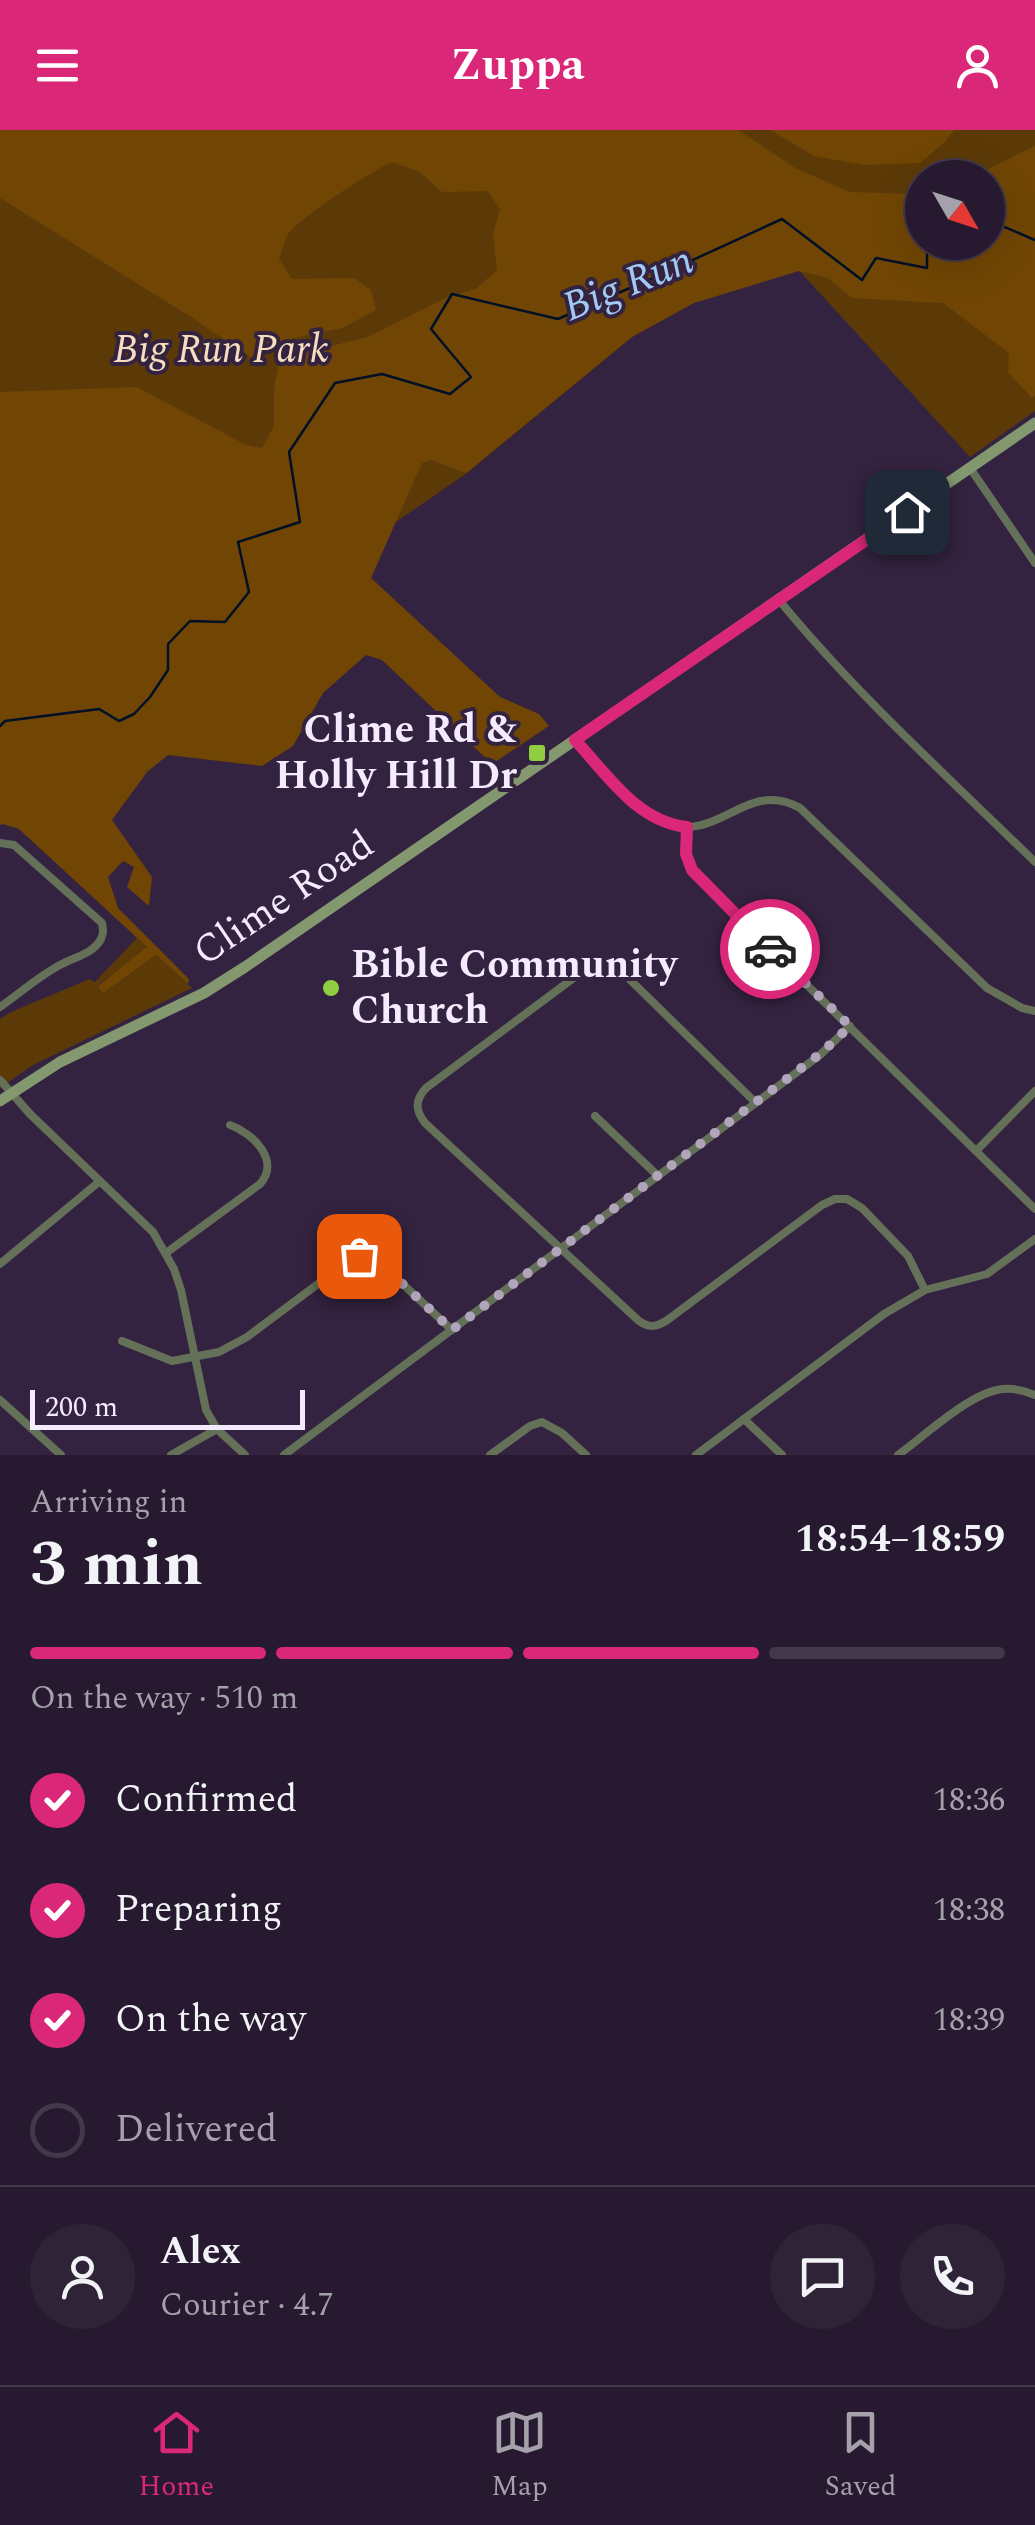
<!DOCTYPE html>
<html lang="en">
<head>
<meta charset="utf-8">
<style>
  :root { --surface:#271a30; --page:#2f2338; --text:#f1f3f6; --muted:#a4a1ab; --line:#43384c; --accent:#db2777 }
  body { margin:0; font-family:Spectral,serif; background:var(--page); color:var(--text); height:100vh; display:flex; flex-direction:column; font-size:38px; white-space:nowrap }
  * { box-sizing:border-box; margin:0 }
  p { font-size:32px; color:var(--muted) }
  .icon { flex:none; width:55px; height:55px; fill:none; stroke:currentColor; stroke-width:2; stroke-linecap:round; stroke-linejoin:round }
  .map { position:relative; height:1325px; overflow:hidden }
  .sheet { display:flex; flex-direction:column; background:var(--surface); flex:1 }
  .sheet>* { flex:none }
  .needle { width:65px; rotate:129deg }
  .fabs { position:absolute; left:905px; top:30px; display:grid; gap:20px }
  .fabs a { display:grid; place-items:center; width:100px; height:100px; border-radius:50%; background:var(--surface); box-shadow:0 10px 40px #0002,0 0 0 2px var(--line); font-size:50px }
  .scale { position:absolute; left:30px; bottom:25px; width:275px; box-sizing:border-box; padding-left:10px; border:5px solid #f5ebfe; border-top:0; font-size:28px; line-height:35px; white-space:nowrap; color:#f5ebfe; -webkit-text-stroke:8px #342340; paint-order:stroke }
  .pin { position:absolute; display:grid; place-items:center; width:85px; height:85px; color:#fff; margin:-42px; border-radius:20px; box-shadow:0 5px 15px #0006 }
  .courier { position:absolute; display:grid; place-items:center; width:100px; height:100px; margin:-50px; border:8px solid #db2777; border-radius:50%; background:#fff; color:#222; box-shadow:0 2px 12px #0007 }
  .headline em { font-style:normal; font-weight:700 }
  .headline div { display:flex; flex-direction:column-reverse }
  .headline { display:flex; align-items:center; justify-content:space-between; height:170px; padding:0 30px }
  h1 { font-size:65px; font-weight:700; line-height:75px }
  .bar { display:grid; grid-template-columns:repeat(4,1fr); gap:15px 10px; align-content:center; height:120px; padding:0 30px }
  .bar i { height:12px; border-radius:8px; background:var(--line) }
  .bar .current { background:var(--accent) }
  .bar p { grid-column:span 4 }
  .line { display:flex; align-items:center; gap:25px; padding:0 30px; border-top:2px solid var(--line) }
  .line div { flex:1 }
  .round { display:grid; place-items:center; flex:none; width:105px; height:105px; border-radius:52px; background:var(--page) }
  ol { padding:0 30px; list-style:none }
  li { display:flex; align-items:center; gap:30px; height:110px }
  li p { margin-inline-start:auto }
  li .icon { padding:10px; border-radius:50%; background:var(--accent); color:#fff; stroke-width:4 }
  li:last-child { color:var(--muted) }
  li i { width:55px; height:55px; border:5px solid var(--line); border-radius:50% }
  header { display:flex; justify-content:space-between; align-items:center; height:130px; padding:0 30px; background:var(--accent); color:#fff; font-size:45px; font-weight:700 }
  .tab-bar { display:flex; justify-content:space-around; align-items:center; height:140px; border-top:2px solid var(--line); background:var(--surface); font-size:28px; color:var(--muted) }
  .tab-bar a { display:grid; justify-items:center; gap:5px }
  .tab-bar .current { color:var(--accent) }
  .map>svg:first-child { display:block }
  .green { fill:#5c3a08; fill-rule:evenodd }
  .forest { fill:#714604 }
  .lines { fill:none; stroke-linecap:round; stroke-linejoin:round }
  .stream { stroke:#001027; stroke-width:2.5 }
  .minor { stroke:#647158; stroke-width:8 }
  .secondary { stroke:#849870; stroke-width:11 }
  .done { stroke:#b1a5bc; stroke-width:10; stroke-dasharray:0 18 }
  .route { stroke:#db2777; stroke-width:12 }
  .poi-dot { fill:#91cd40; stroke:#342340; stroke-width:4 }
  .labels { text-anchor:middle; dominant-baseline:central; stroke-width:8; stroke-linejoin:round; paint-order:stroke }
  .park-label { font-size:40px; font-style:italic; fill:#f7ddbf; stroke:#342340 }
  .poi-label { font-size:40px; font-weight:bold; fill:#f5ebfe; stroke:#342340; text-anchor:end }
  .street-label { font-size:40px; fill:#f5ebfe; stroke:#342340 }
  .water-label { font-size:42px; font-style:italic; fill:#a0c9f3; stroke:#342340 }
</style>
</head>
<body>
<header><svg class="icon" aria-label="menu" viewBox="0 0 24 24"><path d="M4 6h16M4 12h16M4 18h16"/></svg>Zuppa<svg class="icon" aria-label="person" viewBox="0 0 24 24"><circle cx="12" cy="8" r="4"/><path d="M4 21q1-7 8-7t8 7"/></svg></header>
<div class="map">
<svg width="1035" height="1325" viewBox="0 0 1035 1325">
  <rect width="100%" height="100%" fill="#342340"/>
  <!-- green -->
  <g class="green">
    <path d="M0 0H1035V281L970 327 751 88 632 207 467 343 309 452 0 682ZM922 48H988V112H922Z"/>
    <path d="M137 808 148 818 98 855 104 862 156 825 192 858 33 935 0 958V889L11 882 90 849 95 852Z"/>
  </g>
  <!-- forest -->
  <g class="forest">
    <path d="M0 0H738L795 38 850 62 912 64 922 61V112H988V48L972 47 1035 16V265L1032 268 1008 242 1009 223 943 173 852 168 828 148 799 141 694 173 632 207 466 343 431 330 422 333 371 448 500 567 539 584 549 596 492 634 382 530 366 525 323 563 293 616 262 636 168 625 147 642 112 690 152 747 149 776 127 757 134 737 123 731 108 747 118 778 189 849 188 854 156 825 103 863 98 856 147 817 19 699 3 694 0 695V262L137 257 246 315 262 318 274 296V259L278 237 310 221 368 207 447 167 476 159 497 140 493 104 500 79 488 61 442 62 420 42 392 32C372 41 298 88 287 106 284 113 282 122 279 129L292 149 354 148 371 160 376 180 342 198 294 208 250 227 191 187 0 68Z"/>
    <path d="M770 0H954L945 12 920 33 864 35 814 26Z"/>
  </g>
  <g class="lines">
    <!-- stream -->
    <g class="stream">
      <path d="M988 90 1035 110"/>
      <path d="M0 596 5 591 99 579 119 591 134 584 150 567 168 540V514L190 491 225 492 249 462 238 412 300 392 289 322 335 253 382 244 450 264 471 247 431 199 452 164 558 189 660 145 782 89 862 150 876 128 927 138V112"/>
    </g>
    <!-- minor -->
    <g class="minor">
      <path d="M970 338 1035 433"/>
      <path d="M779 470C856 564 948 647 1035 732"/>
      <path d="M575 611C596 633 627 673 653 687 718 723 741 646 800 678L987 858 1022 878 1035 881"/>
      <path d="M687 697 688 733 702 752 1035 1079"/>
      <path d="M0 713 14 715 102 793C103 800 104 802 101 809 93 824 74 827 60 835 39 846 20 863 0 877"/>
      <path d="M0 950 30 984 153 1102 174 1139 181 1160 206 1280 217 1299 245 1325"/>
      <path d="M756 973 617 837 603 831 591 835 426 958C415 970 415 980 425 993L639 1191C649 1198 656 1197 666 1191L822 1075 835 1069H847L862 1078 908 1126 925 1160"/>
      <path d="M595 986 658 1046"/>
      <path d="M977 1020 1035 961"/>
      <path d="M166 1123 260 1054C281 1031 253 1003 230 995"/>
      <path d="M0 1134 100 1051"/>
      <path d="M122 1211 172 1231 219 1222 247 1207 350 1130C361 1125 367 1125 378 1131L452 1200"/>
      <path d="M0 1270 61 1325"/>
      <path d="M744 1289 782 1325"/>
      <path d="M171 1325 217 1299"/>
      <path d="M284 1325 820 925 850 896"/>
      <path d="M490 1325 530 1296 542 1292 562 1303 586 1325"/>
      <path d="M696 1325 884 1184 925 1160 987 1144 1035 1109"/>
      <path d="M898 1325C924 1306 967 1266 997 1260 1010 1257 1023 1260 1035 1265"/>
    </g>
    <!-- secondary -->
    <path class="secondary" d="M0 971 60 932 204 863 245 837 1035 293"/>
  </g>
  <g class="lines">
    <!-- done -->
    <path class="done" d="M359 1126H369L378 1131 452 1200 820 924 850 896 770 819"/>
    <!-- route -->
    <path class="route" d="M770 819 692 740 686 724 687 697C637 692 607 644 575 610L907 382"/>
  </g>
  <!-- markers -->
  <g class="poi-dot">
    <rect x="527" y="613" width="20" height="20" rx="5"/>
    <circle cx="331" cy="858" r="10"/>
  </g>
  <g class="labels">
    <!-- park labels -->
    <g class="park-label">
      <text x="221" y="220">Big Run Park</text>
    </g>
    <!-- poi labels -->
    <g class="poi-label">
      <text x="517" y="600">Clime Rd &amp;<tspan x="517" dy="46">Holly Hill Dr</tspan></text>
      <text x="351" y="835" text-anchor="start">Bible Community<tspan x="351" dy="46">Church</tspan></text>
    </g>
    <!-- street labels -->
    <g class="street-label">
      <text transform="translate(284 769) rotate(-34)">Clime Road</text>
    </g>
    <!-- water labels -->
    <g class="water-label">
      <text transform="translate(628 154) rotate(-22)">Big Run</text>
    </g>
  </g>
</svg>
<div class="fabs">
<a><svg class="needle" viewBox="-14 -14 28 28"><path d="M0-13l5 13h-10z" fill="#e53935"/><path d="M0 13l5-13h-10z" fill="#a4a1ab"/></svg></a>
</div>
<div class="scale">200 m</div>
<div class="pin" style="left:359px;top:1126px;background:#ea580c"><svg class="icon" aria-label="bag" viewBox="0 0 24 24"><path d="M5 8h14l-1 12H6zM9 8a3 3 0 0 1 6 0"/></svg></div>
<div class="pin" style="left:907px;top:382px;background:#1f2937"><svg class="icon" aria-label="home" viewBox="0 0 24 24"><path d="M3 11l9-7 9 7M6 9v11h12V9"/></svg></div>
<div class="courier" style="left:770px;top:819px"><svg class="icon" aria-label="car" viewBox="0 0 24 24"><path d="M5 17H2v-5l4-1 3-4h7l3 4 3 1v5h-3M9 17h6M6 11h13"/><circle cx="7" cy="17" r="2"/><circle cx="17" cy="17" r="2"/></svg></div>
</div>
<section class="sheet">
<div class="headline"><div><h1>3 min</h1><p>Arriving in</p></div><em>18:54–18:59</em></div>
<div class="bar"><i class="current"></i><i class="current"></i><i class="current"></i><i></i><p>On the way · 510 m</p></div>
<ol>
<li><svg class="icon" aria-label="check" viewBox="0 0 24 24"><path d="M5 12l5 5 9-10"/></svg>Confirmed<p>18:36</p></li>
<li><svg class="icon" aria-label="check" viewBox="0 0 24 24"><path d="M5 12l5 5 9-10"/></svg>Preparing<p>18:38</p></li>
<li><svg class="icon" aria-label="check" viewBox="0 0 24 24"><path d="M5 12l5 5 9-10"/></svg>On the way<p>18:39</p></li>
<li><i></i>Delivered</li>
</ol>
<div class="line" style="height:180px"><a class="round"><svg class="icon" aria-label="person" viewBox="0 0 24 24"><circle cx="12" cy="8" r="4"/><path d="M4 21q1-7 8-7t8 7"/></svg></a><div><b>Alex</b><p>Courier · 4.7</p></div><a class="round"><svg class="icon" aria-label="chat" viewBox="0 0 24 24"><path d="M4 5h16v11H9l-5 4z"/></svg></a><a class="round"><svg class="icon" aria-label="phone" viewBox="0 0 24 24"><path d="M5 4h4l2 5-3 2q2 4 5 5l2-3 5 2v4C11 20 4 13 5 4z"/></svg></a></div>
</section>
<nav class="tab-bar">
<a class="current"><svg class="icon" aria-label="home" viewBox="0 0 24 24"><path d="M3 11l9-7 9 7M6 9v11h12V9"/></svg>Home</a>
<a><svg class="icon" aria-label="map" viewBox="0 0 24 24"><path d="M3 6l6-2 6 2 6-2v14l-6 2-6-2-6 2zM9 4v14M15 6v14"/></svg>Map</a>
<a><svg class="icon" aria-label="saved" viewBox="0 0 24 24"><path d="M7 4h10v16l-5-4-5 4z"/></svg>Saved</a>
</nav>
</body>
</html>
